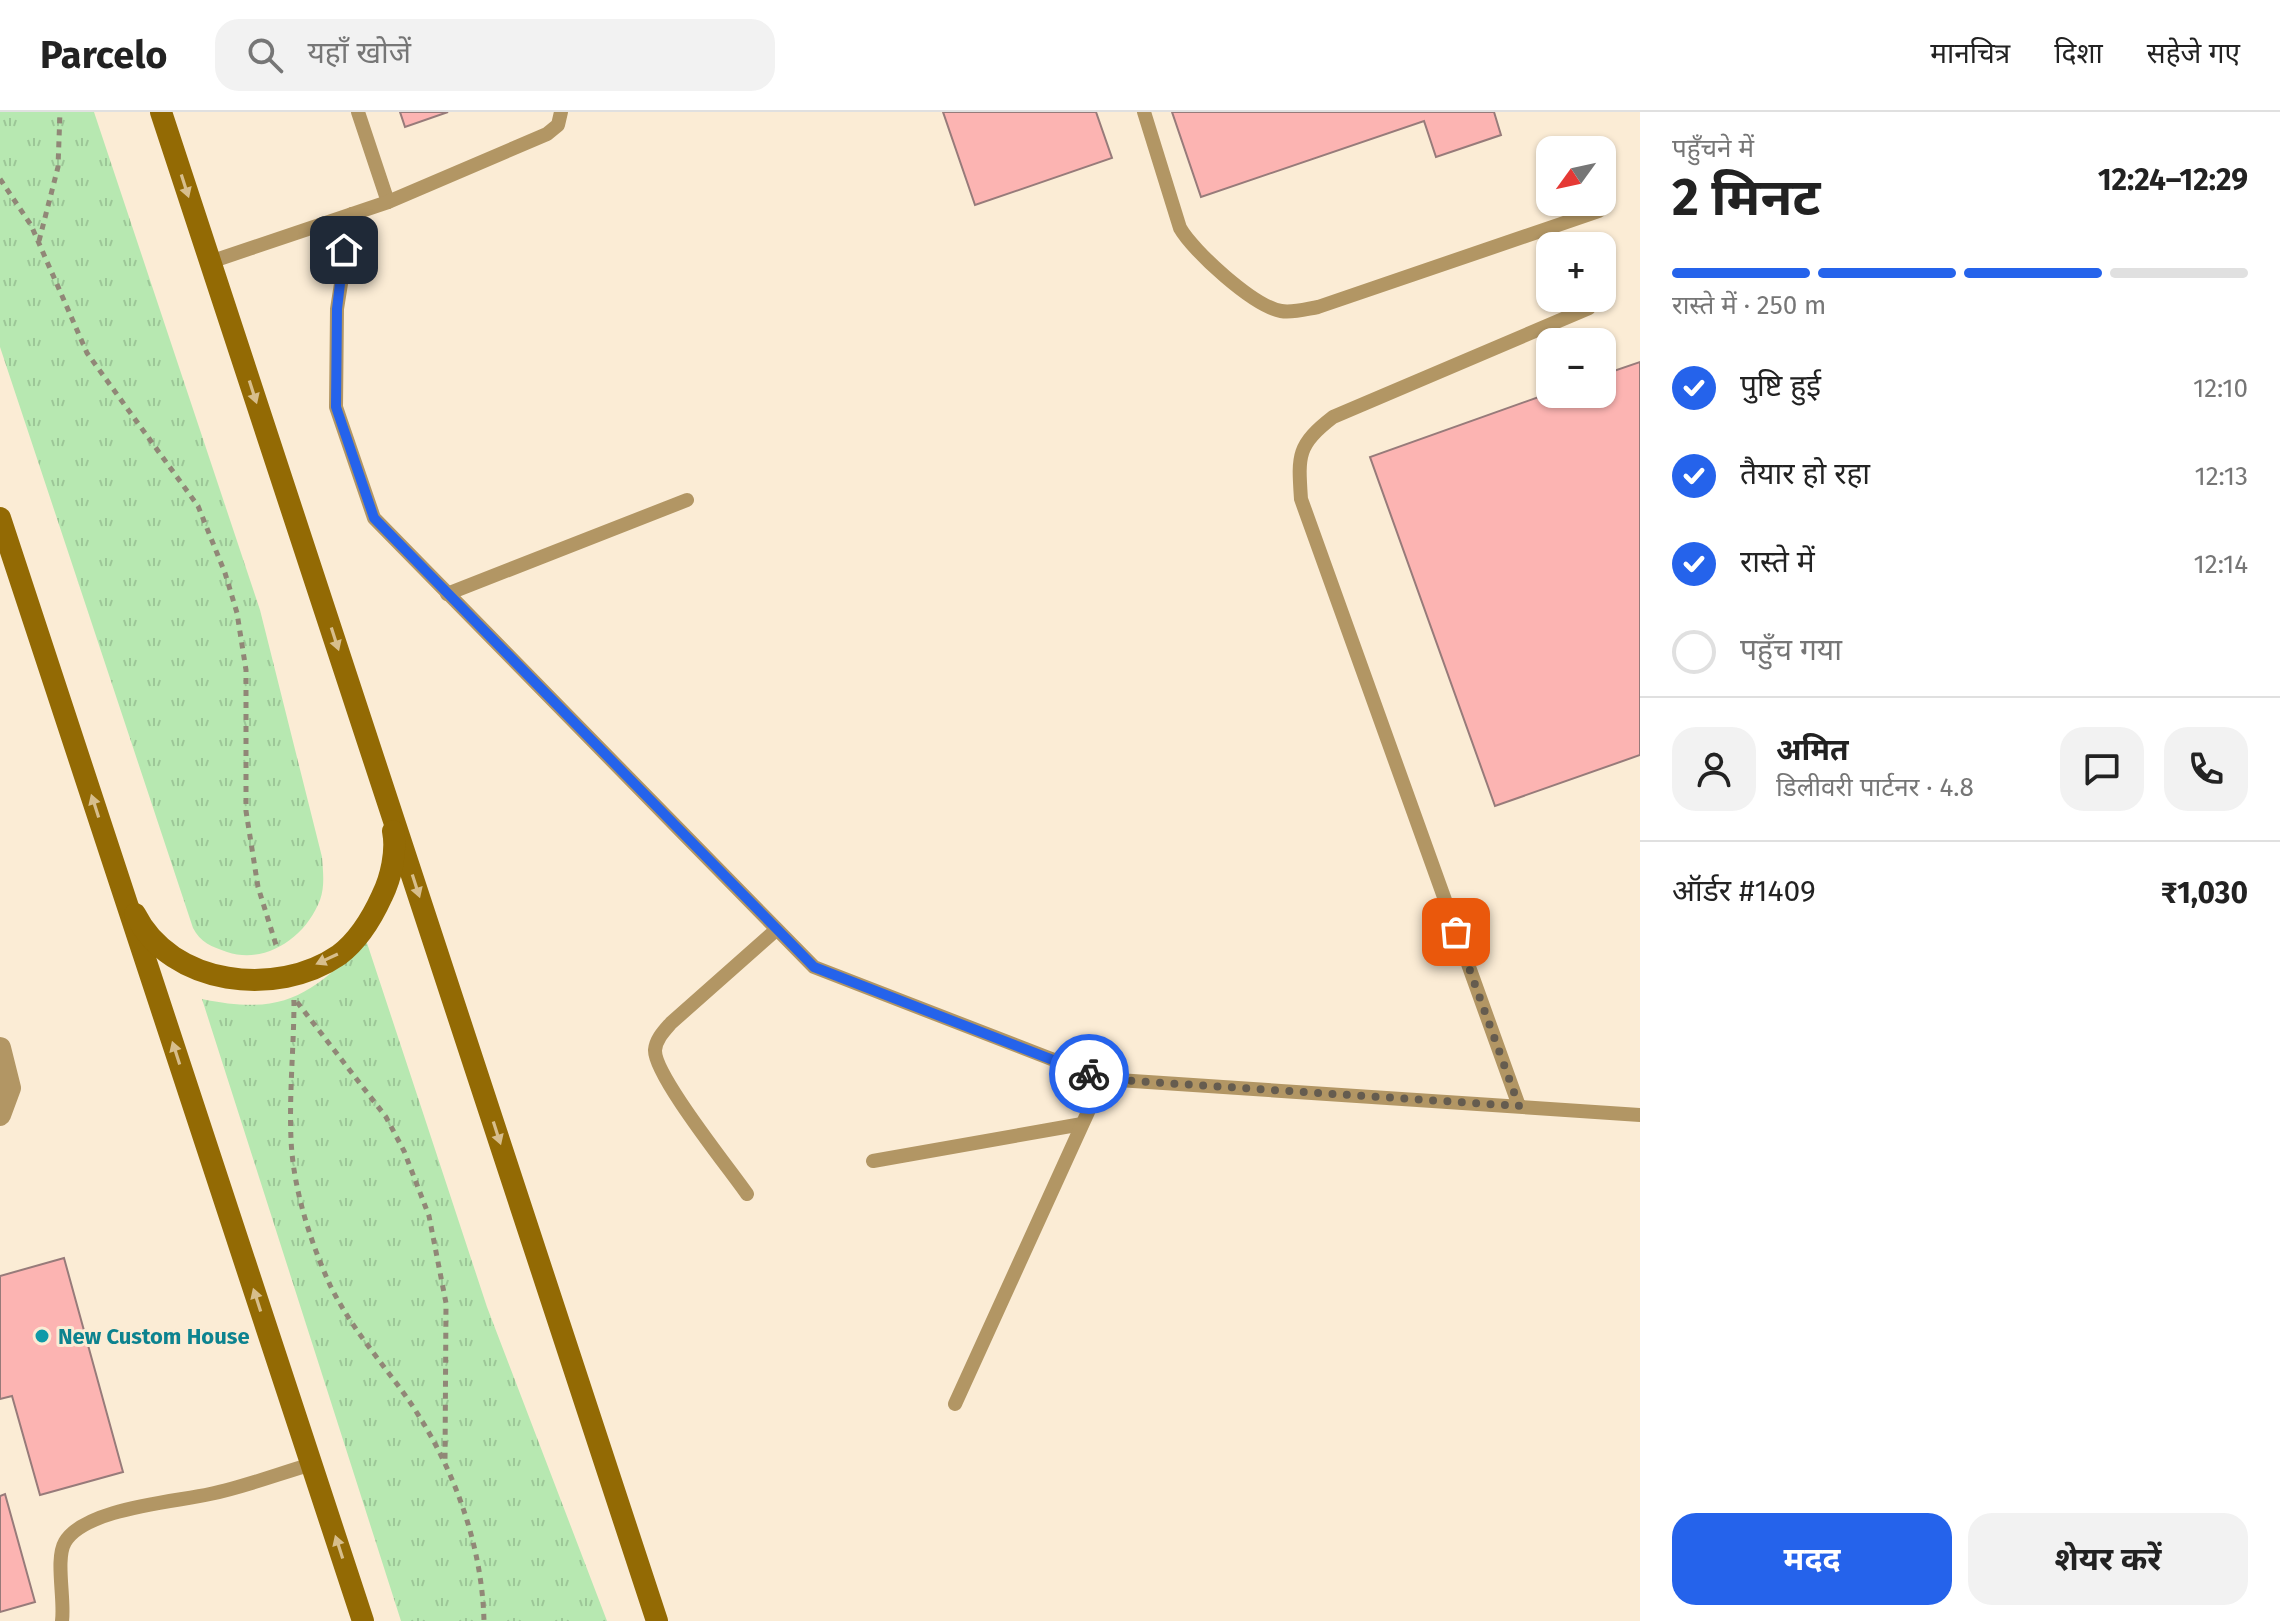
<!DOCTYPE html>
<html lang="hi">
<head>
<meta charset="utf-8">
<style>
  :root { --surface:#fff; --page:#f2f2f2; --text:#222; --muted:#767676; --line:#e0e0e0; --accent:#2563eb }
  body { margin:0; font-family:"Fira Sans","Noto Sans Devanagari",sans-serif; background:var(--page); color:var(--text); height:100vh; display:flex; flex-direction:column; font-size:30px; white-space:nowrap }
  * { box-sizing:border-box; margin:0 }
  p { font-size:26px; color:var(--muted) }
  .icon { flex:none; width:44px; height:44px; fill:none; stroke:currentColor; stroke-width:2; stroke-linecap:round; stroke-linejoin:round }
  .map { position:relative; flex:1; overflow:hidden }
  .panel { display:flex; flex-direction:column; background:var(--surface); width:640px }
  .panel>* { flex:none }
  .needle { width:52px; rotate:237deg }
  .buttons { position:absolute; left:1536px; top:24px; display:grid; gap:16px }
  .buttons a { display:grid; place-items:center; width:80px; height:80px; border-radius:16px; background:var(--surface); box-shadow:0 2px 6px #0004; font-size:40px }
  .pin { position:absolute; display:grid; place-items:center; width:68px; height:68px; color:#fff; margin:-34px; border-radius:16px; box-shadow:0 4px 12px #0006 }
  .courier { position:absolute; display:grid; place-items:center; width:80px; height:80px; margin:-40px; border:6px solid #2563eb; border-radius:50%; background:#fff; color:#222; box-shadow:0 2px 10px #0007 }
  .overview em { font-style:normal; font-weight:700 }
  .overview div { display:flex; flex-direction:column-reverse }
  .overview { display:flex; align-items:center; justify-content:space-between; height:136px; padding:0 32px }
  h1 { font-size:52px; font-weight:700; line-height:60px }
  .bar { display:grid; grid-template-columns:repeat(4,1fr); gap:12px 8px; align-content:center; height:96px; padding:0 32px }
  .bar i { height:10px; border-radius:6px; background:var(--line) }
  .bar .on { background:var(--accent) }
  .bar p { grid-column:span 4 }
  .line { display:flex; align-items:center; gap:20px; padding:0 32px; border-top:2px solid var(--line) }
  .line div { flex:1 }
  .round { display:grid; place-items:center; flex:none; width:84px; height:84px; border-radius:24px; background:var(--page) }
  ol { padding:0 32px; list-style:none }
  li { display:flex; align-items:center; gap:24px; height:88px }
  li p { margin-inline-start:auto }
  li .icon { padding:8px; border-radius:50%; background:var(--accent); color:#fff; stroke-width:4 }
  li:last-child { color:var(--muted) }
  li i { width:44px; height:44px; border:4px solid var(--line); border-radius:50% }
  .button { display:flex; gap:16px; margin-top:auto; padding:16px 32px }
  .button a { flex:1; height:92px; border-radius:24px; background:var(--accent); color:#fff; font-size:32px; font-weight:700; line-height:92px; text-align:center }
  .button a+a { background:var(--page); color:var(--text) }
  header { display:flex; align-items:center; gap:48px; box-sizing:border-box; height:112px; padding:0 40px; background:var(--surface); border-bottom:2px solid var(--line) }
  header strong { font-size:38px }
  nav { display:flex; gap:44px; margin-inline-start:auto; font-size:28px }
  .search { width:560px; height:72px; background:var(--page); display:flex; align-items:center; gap:20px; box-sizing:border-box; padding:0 28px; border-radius:24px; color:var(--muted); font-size:30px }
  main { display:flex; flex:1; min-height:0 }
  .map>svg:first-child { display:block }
  .grass { fill:url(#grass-tufts) }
  .building { fill:#fcb4b2; stroke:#977b7a; stroke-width:2 }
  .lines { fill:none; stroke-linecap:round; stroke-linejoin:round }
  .path { stroke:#918777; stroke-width:5; stroke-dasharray:6 6; stroke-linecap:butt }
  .service { stroke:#b29664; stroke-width:14 }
  .tertiary { stroke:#b29664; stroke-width:22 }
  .secondary { stroke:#936a04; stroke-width:22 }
  .oneway { fill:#d7be8c }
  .done { stroke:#655c4f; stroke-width:8; stroke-dasharray:0 14.4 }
  .route { stroke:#2563eb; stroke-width:10 }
  .culture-dot { fill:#0f9aa8; stroke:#fbecd5; stroke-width:3 }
  .labels { text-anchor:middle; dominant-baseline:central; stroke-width:6; stroke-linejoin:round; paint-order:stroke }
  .culture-label { font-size:22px; font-weight:bold; fill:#0d838f; stroke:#fbecd5; text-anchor:start }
</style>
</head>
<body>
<header>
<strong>Parcelo</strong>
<div class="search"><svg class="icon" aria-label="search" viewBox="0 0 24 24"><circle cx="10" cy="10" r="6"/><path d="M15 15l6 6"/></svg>यहाँ खोजें</div>
<nav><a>मानचित्र</a><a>दिशा</a><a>सहेजे गए</a></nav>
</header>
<main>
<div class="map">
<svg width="1640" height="1509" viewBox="0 0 1640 1509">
  <defs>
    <pattern id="grass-tufts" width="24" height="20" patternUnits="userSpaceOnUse" patternTransform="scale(2)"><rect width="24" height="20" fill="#b7e8b1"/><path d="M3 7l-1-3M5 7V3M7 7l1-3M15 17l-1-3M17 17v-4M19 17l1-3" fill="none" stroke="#9cc697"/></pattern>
  </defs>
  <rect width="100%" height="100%" fill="#fbecd5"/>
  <!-- grass -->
  <g class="grass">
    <path d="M0 0H94L260 498 322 745C323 760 325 774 320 788 306 825 266 853 227 840 212 835 200 830 193 816L0 235Z"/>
    <path d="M366 828 487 1195 607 1509H401L202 887C283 904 310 884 366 828Z"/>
  </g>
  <!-- building -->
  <g class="building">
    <path d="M400 0H448L405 15Z"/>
    <path d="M943 0H1096L1112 46 975 93Z"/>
    <path d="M1172 0H1494L1501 23 1436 45 1424 9 1201 85Z"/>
    <path d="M1640 250V643L1495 694 1370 345 1550 281 1602 282V263Z"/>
    <path d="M64 1146 123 1360 40 1383 12 1284 0 1287V1164Z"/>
    <path d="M5 1382 35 1490 0 1500V1384Z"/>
  </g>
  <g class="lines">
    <!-- path -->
    <g class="path">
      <path d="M0 67 31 113 87 241 198 394 225 461 237 501 246 558V699L258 775 277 836"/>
      <path d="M39 129 58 55 60 0"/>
      <path d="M294 888C294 934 289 981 291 1027 293 1076 310 1129 330 1173 350 1214 379 1247 405 1283 451 1348 482 1429 484 1509"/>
      <path d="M297 890 386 1005 404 1039 429 1104 446 1191 445 1350"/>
    </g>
    <!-- service -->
    <g class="service">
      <path d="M358 0 388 90"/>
      <path d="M1144 0 1180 116C1193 139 1253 194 1281 199 1293 201 1306 197 1318 195L1599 99"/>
      <path d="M352 102 337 197 336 295 374 406 814 855 1103 967 1640 1003"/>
      <path d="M210 150 388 90 547 22 558 13 561 0"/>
      <path d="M447 482 687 388"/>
      <path d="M1519 994 1301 387C1298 343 1297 333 1333 305L1589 196"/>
      <path d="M873 1049 1082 1012"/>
      <path d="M747 1082C729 1056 654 963 655 938 656 927 664 919 671 911L776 818"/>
      <path d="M955 1292 1103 967"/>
      <path d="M62 1509C65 1487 55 1447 65 1430 85 1396 175 1390 210 1382 244 1375 278 1362 312 1352"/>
    </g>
    <!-- tertiary -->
    <path class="tertiary" d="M0 936 10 976 0 1003"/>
    <!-- secondary -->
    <g class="secondary">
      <path d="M161 0 657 1509"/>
      <path d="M0 406 363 1509"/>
      <path d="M135 802C171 874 277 886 339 843 359 828 372 806 382 784 391 766 397 739 393 719"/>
    </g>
  </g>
  <!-- one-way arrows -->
  <defs><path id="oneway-solid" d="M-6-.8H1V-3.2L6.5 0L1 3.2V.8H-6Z" transform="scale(2)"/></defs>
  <g class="oneway">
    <use href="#oneway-solid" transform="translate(185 74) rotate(72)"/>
    <use href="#oneway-solid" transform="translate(253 280) rotate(72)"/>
    <use href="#oneway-solid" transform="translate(335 527) rotate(72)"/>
    <use href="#oneway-solid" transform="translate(95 694) rotate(-108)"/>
    <use href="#oneway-solid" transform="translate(416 774) rotate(72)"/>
    <use href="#oneway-solid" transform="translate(327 847) rotate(155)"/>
    <use href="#oneway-solid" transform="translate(176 941) rotate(-108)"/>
    <use href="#oneway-solid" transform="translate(497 1021) rotate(72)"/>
    <use href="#oneway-solid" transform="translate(257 1188) rotate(-108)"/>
    <use href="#oneway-solid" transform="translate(339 1435) rotate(-108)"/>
  </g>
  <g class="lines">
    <!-- done -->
    <path class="done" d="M1089 962 1103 967 1519 994 1456 820"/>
    <!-- route -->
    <path class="route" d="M344 138 337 197 336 295 374 406 814 855 1089 962"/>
  </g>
  <!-- markers -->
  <circle class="culture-dot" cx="42" cy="1224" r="8"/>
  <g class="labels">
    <!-- culture labels -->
    <g class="culture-label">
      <text x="58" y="1224">New Custom House</text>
    </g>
  </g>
</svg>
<div class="buttons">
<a><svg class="needle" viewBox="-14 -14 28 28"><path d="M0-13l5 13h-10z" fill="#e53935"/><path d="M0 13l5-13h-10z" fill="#767676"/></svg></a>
<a>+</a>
<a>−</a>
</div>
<div class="pin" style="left:1456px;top:820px;background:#ea580c"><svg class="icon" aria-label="bag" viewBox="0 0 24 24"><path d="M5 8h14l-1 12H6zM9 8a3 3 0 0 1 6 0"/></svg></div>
<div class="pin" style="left:344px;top:138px;background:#1f2937"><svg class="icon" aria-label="home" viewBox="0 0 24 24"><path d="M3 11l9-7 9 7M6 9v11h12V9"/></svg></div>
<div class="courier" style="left:1089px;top:962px"><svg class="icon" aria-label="bike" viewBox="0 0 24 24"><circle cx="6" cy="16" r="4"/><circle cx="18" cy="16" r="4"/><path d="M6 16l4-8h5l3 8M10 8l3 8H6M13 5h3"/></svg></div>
</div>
<section class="panel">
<div class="overview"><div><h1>2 मिनट</h1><p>पहुँचने में</p></div><em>12:24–12:29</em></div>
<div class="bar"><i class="on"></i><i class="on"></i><i class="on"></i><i></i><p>रास्ते में · 250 m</p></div>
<ol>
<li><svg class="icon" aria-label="check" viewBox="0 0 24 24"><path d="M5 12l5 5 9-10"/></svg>पुष्टि हुई<p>12:10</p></li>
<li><svg class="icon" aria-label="check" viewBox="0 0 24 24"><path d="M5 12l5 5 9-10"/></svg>तैयार हो रहा<p>12:13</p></li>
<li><svg class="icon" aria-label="check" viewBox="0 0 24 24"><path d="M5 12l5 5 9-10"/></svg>रास्ते में<p>12:14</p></li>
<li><i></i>पहुँच गया</li>
</ol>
<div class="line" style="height:144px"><a class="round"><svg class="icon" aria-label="person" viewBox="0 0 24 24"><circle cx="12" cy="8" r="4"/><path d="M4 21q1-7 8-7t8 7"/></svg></a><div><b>अमित</b><p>डिलीवरी पार्टनर · 4.8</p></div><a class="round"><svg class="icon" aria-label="chat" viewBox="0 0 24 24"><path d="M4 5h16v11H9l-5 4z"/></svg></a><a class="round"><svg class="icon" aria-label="phone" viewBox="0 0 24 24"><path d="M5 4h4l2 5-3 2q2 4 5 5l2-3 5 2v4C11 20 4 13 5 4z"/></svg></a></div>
<div class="line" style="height:104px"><div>ऑर्डर #1409</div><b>₹1,030</b></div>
<div class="button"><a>मदद</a><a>शेयर करें</a></div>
</section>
</main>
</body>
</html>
